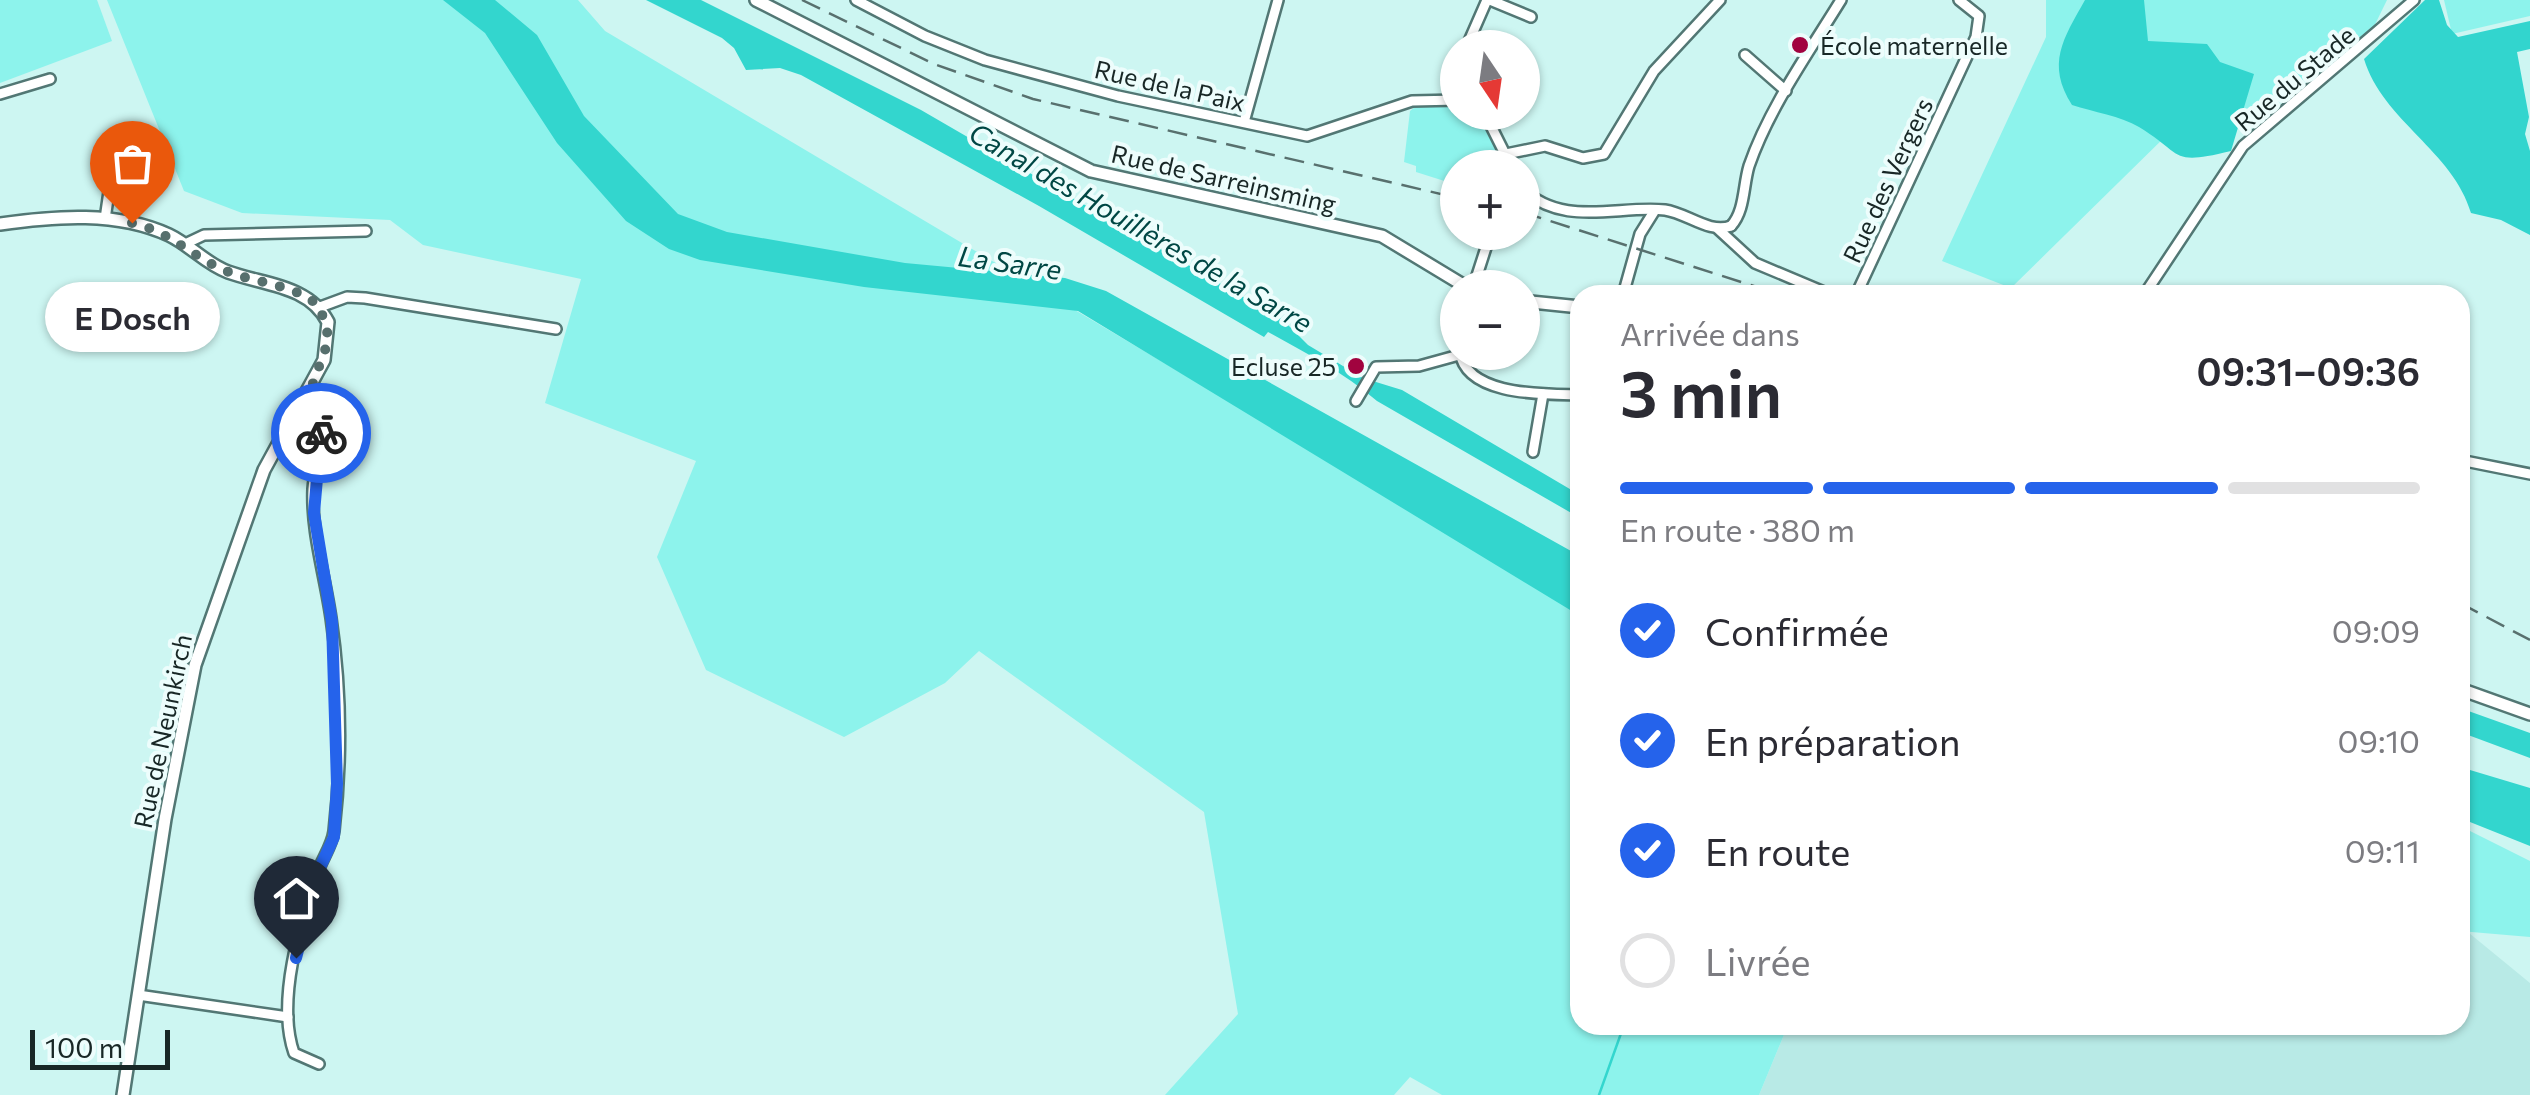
<!DOCTYPE html>
<html lang="fr">
<head>
<meta charset="utf-8">
<style>
  :root { --surface:#fff; --page:#f7f7f7; --text:#2b2b33; --muted:#7c7c81; --line:#e1e1e2; --accent:#2563eb }
  body { margin:0; font-family:Commissioner,sans-serif; background:var(--page); color:var(--text); height:100vh; display:flex; flex-direction:column; font-size:38px; white-space:nowrap }
  * { box-sizing:border-box; margin:0 }
  p { font-size:32px; color:var(--muted) }
  .icon { flex:none; width:55px; height:55px; fill:none; stroke:currentColor; stroke-width:2; stroke-linecap:round; stroke-linejoin:round }
  .map { position:relative; flex:1; overflow:hidden }
  .side { position:absolute; left:1570px; top:285px; width:900px; height:750px; display:flex; flex-direction:column; background:var(--surface); border-radius:30px; box-shadow:0 2px 8px #0004 }
  .side>* { flex:none }
  .needle { width:65px; rotate:167deg }
  .controls { position:absolute; left:1440px; top:30px; display:grid; gap:20px }
  .controls a { display:grid; place-items:center; width:100px; height:100px; border-radius:50%; background:var(--surface); box-shadow:0 2px 8px #0004; font-size:50px }
  .scale { position:absolute; left:30px; bottom:25px; width:140px; box-sizing:border-box; padding-left:10px; border:5px solid #182726; border-top:0; font-size:28px; line-height:35px; white-space:nowrap; color:#182726; -webkit-text-stroke:8px #edfdfc; paint-order:stroke }
  .pin { position:absolute; display:grid; place-items:center; width:85px; height:85px; color:#fff; margin:-102px -42px; border-radius:50% 50% 50% 0; rotate:-45deg; box-shadow:0 0 10px #0007 }
  .pin .icon { rotate:45deg }
  .courier { position:absolute; display:grid; place-items:center; width:100px; height:100px; margin:-50px; border:8px solid #2563eb; border-radius:50%; background:#fff; color:#222; box-shadow:0 2px 12px #0007 }
  .bubble { position:absolute; height:70px; border-radius:35px; background:var(--surface); box-shadow:0 2px 8px #0004; font-size:32px; font-weight:600; line-height:70px; text-align:center }
  .head em { font-style:normal; font-weight:600 }
  .head div { display:flex; flex-direction:column-reverse }
  .head { display:flex; align-items:center; justify-content:space-between; height:170px; padding:0 50px }
  h1 { font-size:65px; font-weight:600; line-height:75px }
  .bar { display:grid; grid-template-columns:repeat(4,1fr); gap:15px 10px; align-content:center; height:120px; padding:0 50px }
  .bar i { height:12px; border-radius:8px; background:var(--line) }
  .bar .selected { background:var(--accent) }
  .bar p { grid-column:span 4 }
  ol { padding:0 50px; list-style:none }
  li { display:flex; align-items:center; gap:30px; height:110px }
  li p { margin-inline-start:auto }
  li .icon { padding:10px; border-radius:50%; background:var(--accent); color:#fff; stroke-width:4 }
  li:last-child { color:var(--muted) }
  li i { width:55px; height:55px; border:5px solid var(--line); border-radius:50% }
  .map>svg:first-child { display:block }
  .built { fill:#b8eae6 }
  .green { fill:#8df3ec }
  .forest { fill:#32d5ce }
  .water { fill:#33d6ce }
  .lines { fill:none; stroke-linecap:round; stroke-linejoin:round }
  .stream { stroke:#33d6ce; stroke-width:2.5 }
  .minor-casing { stroke:#527774; stroke-width:14 }
  .tertiary-casing { stroke:#527774; stroke-width:16 }
  .minor { stroke:#fff; stroke-width:9 }
  .tertiary { stroke:#fff; stroke-width:11 }
  .rail { stroke:#58706e; stroke-width:2.5; stroke-dasharray:20 10; stroke-linecap:butt }
  .done { stroke:#576f6d; stroke-width:10; stroke-dasharray:0 18 }
  .route { stroke:#2563eb; stroke-width:12 }
  .poi-dot { fill:#a1033f; stroke:#edfdfc; stroke-width:4 }
  .labels { text-anchor:middle; dominant-baseline:central; stroke-width:8; stroke-linejoin:round; paint-order:stroke }
  .poi-label { font-size:25px; fill:#182726; stroke:#edfdfc; text-anchor:start }
  .street-label { font-size:25px; fill:#182726; stroke:#edfdfc }
  .water-label { font-size:28px; font-style:italic; fill:#004744; stroke:#edfdfc }
</style>
</head>
<body>
<div class="map">
<svg width="2530" height="1095" viewBox="0 0 2530 1095">
  <rect width="100%" height="100%" fill="#cdf6f2"/>
  <!-- built -->
  <path class="built" d="M2460 931 2469 933 2530 983V1095H1759L1788 1025H2460Z"/>
  <!-- green -->
  <g class="green">
    <path d="M0 0H97L112 41 0 83Z"/>
    <path d="M107 0H578L605 31 1580 610V1025H1788L1759 1095H1442L1410 1077 1394 1095H1165L1238 1014 1204 812 979 651 945 683 844 737 706 670 657 557 696 461 545 403 581 279 423 245 390 220 242 213 184 191Z"/>
    <path d="M2046 0H2387L2363 49C2321 60 2317 72 2283 94 2249 116 2211 127 2172 130L2011 288 1942 261 2046 37Z"/>
    <path d="M2444 0H2530V16L2452 34Z"/>
    <path d="M1415 107H1457L1458 112 1469 113 1488 129 1505 168H1458L1457 185 1416 172V166L1404 162 1410 111Z"/>
    <path d="M2460 826 2530 861V937L2460 931Z"/>
  </g>
  <!-- forest -->
  <g class="forest">
    <path d="M2085 0H2144L2148 41 2207 44 2220 62 2254 74 2231 151C2169 166 2185 155 2139 127 2121 116 2093 112 2072 105 2046 64 2063 39 2085 0Z"/>
    <path d="M2425 0H2439L2447 25 2458 37 2530 21V49L2517 52 2529 117 2525 134 2530 151V235L2501 220 2471 213C2453 151 2383 121 2364 59Z"/>
  </g>
  <!-- water -->
  <g class="water">
    <path d="M443 0H495L537 35 584 116 678 214 727 232 905 263 1065 278 1106 291 1580 556V616L1078 311 864 287 700 260 669 249 626 221 557 143 485 33Z"/>
    <path d="M646 0H701L921 110 1283 320 1308 345 1363 378 1402 390 1580 495V518L1377 401C1344 373 1306 353 1268 332L1264 337 1039 206 801 75 780 68 746 70 734 48 722 38Z"/>
    <path d="M2460 708 2530 733V758L2460 732Z"/>
    <path d="M2460 767 2530 788V846L2460 818Z"/>
  </g>
  <g class="lines">
    <!-- stream -->
    <path class="stream" d="M1599 1095 1624 1025"/>
    <defs>
      <g id="minor">
        <path d="M856 0 925 36 985 60 1118 96 1307 136 1412 101 1458 100"/>
        <path d="M1490 0 1531 17"/>
        <path d="M1466 48 1487 0"/>
        <path d="M1745 55 1786 91"/>
        <path d="M0 94 50 79"/>
        <path d="M1454 100 1458 79"/>
        <path d="M1484 112 1512 168"/>
        <path d="M1244 122 1278 0"/>
        <path d="M1506 154 1545 146 1583 158 1604 154 1654 71 1720 0"/>
        <path d="M1522 188C1561 228 1618 205 1665 210 1687 213 1709 234 1731 226"/>
        <path d="M105 219 112 171"/>
        <path d="M1731 226C1745 211 1743 186 1749 166 1769 108 1809 52 1841 0"/>
        <path d="M1718 229 1755 263 1831 295"/>
        <path d="M185 244 204 235 366 231"/>
        <path d="M1473 288 1491 232"/>
        <path d="M1623 295 1640 234 1655 210"/>
        <path d="M1856 295 1976 37 1979 16 1959 0"/>
        <path d="M2144 295 2243 146 2414 0"/>
        <path d="M320 307 347 297 365 298 556 329"/>
        <path d="M1460 352C1466 397 1547 394 1580 395"/>
        <path d="M312 386C335 414 315 456 313 489 311 531 325 576 331 618 341 686 342 762 334 831 332 846 322 859 317 874 300 924 276 1001 294 1053L319 1064"/>
        <path d="M1356 401 1376 367 1419 366 1459 355"/>
        <path d="M1533 452 1543 394"/>
        <path d="M2460 460 2530 474"/>
        <path d="M138 995 288 1017"/>
      </g>
      <g id="tertiary">
        <path d="M756 0 1091 171 1382 236 1468 288"/>
        <path d="M0 224C55 216 117 211 169 235 190 245 206 264 228 272 264 285 309 285 328 322L324 360 264 470 195 665 165 819 123 1095"/>
        <path d="M1522 301 1580 307"/>
        <path d="M2460 689 2530 714"/>
      </g>
    </defs>
    <!-- minor casing -->
    <use href="#minor" class="minor-casing"/>
    <!-- tertiary casing -->
    <use href="#tertiary" class="tertiary-casing"/>
    <!-- minor -->
    <use href="#minor" class="minor"/>
    <!-- tertiary -->
    <use href="#tertiary" class="tertiary"/>
    <!-- rail -->
    <g class="rail">
      <path d="M802 0 934 64 1033 99 1458 198"/>
      <path d="M1522 212 1782 295"/>
      <path d="M2460 603 2530 640"/>
    </g>
  </g>
  <g class="lines">
    <!-- done -->
    <path class="done" d="M132 223C169 231 191 256 224 270 255 284 294 283 320 307L329 339 312 386 322 398 321 433"/>
    <!-- route -->
    <path class="route" d="M296 958 318 872 334 837 337 784 332 622 314 513 321 433"/>
  </g>
  <!-- markers -->
  <g class="poi-dot">
    <circle cx="1800" cy="45" r="10"/>
    <circle cx="1356" cy="366" r="10"/>
  </g>
  <g class="labels">
    <!-- poi labels -->
    <g class="poi-label">
      <text x="1820" y="45">École maternelle</text>
      <text x="1336" y="366" text-anchor="end">Ecluse 25</text>
    </g>
    <!-- street labels -->
    <g class="street-label">
      <text transform="translate(2294 78) rotate(-40)">Rue du Stade</text>
      <text transform="translate(1170 85) rotate(13)">Rue de la Paix</text>
      <text transform="translate(1224 178) rotate(13)">Rue de Sarreinsming</text>
      <text transform="translate(1887 180) rotate(-65)">Rue des Vergers</text>
      <text transform="translate(162 731) rotate(-78)">Rue de Neunkirch</text>
    </g>
    <!-- water labels -->
    <g class="water-label">
      <text transform="translate(1141 227) rotate(30)">Canal des Houillères de la Sarre</text>
      <text transform="translate(1010 262) rotate(8)">La Sarre</text>
    </g>
  </g>
</svg>
<div class="controls">
<a><svg class="needle" viewBox="-14 -14 28 28"><path d="M0-13l5 13h-10z" fill="#e53935"/><path d="M0 13l5-13h-10z" fill="#7c7c81"/></svg></a>
<a>+</a>
<a>−</a>
</div>
<div class="scale">100 m</div>
<div class="pin" style="left:132px;top:223px;background:#ea580c"><svg class="icon" aria-label="bag" viewBox="0 0 24 24"><path d="M5 8h14l-1 12H6zM9 8a3 3 0 0 1 6 0"/></svg></div>
<div class="pin" style="left:296px;top:958px;background:#1f2937"><svg class="icon" aria-label="home" viewBox="0 0 24 24"><path d="M3 11l9-7 9 7M6 9v11h12V9"/></svg></div>
<div class="courier" style="left:321px;top:433px"><svg class="icon" aria-label="bike" viewBox="0 0 24 24"><circle cx="6" cy="16" r="4"/><circle cx="18" cy="16" r="4"/><path d="M6 16l4-8h5l3 8M10 8l3 8H6M13 5h3"/></svg></div>
<div class="bubble" style="left:45px;top:282px;width:175px">E Dosch</div>
<section class="side">
<div class="head"><div><h1>3 min</h1><p>Arrivée dans</p></div><em>09:31–09:36</em></div>
<div class="bar"><i class="selected"></i><i class="selected"></i><i class="selected"></i><i></i><p>En route · 380 m</p></div>
<ol>
<li><svg class="icon" aria-label="check" viewBox="0 0 24 24"><path d="M5 12l5 5 9-10"/></svg>Confirmée<p>09:09</p></li>
<li><svg class="icon" aria-label="check" viewBox="0 0 24 24"><path d="M5 12l5 5 9-10"/></svg>En préparation<p>09:10</p></li>
<li><svg class="icon" aria-label="check" viewBox="0 0 24 24"><path d="M5 12l5 5 9-10"/></svg>En route<p>09:11</p></li>
<li><i></i>Livrée</li>
</ol>
</section>
</div>
</body>
</html>
